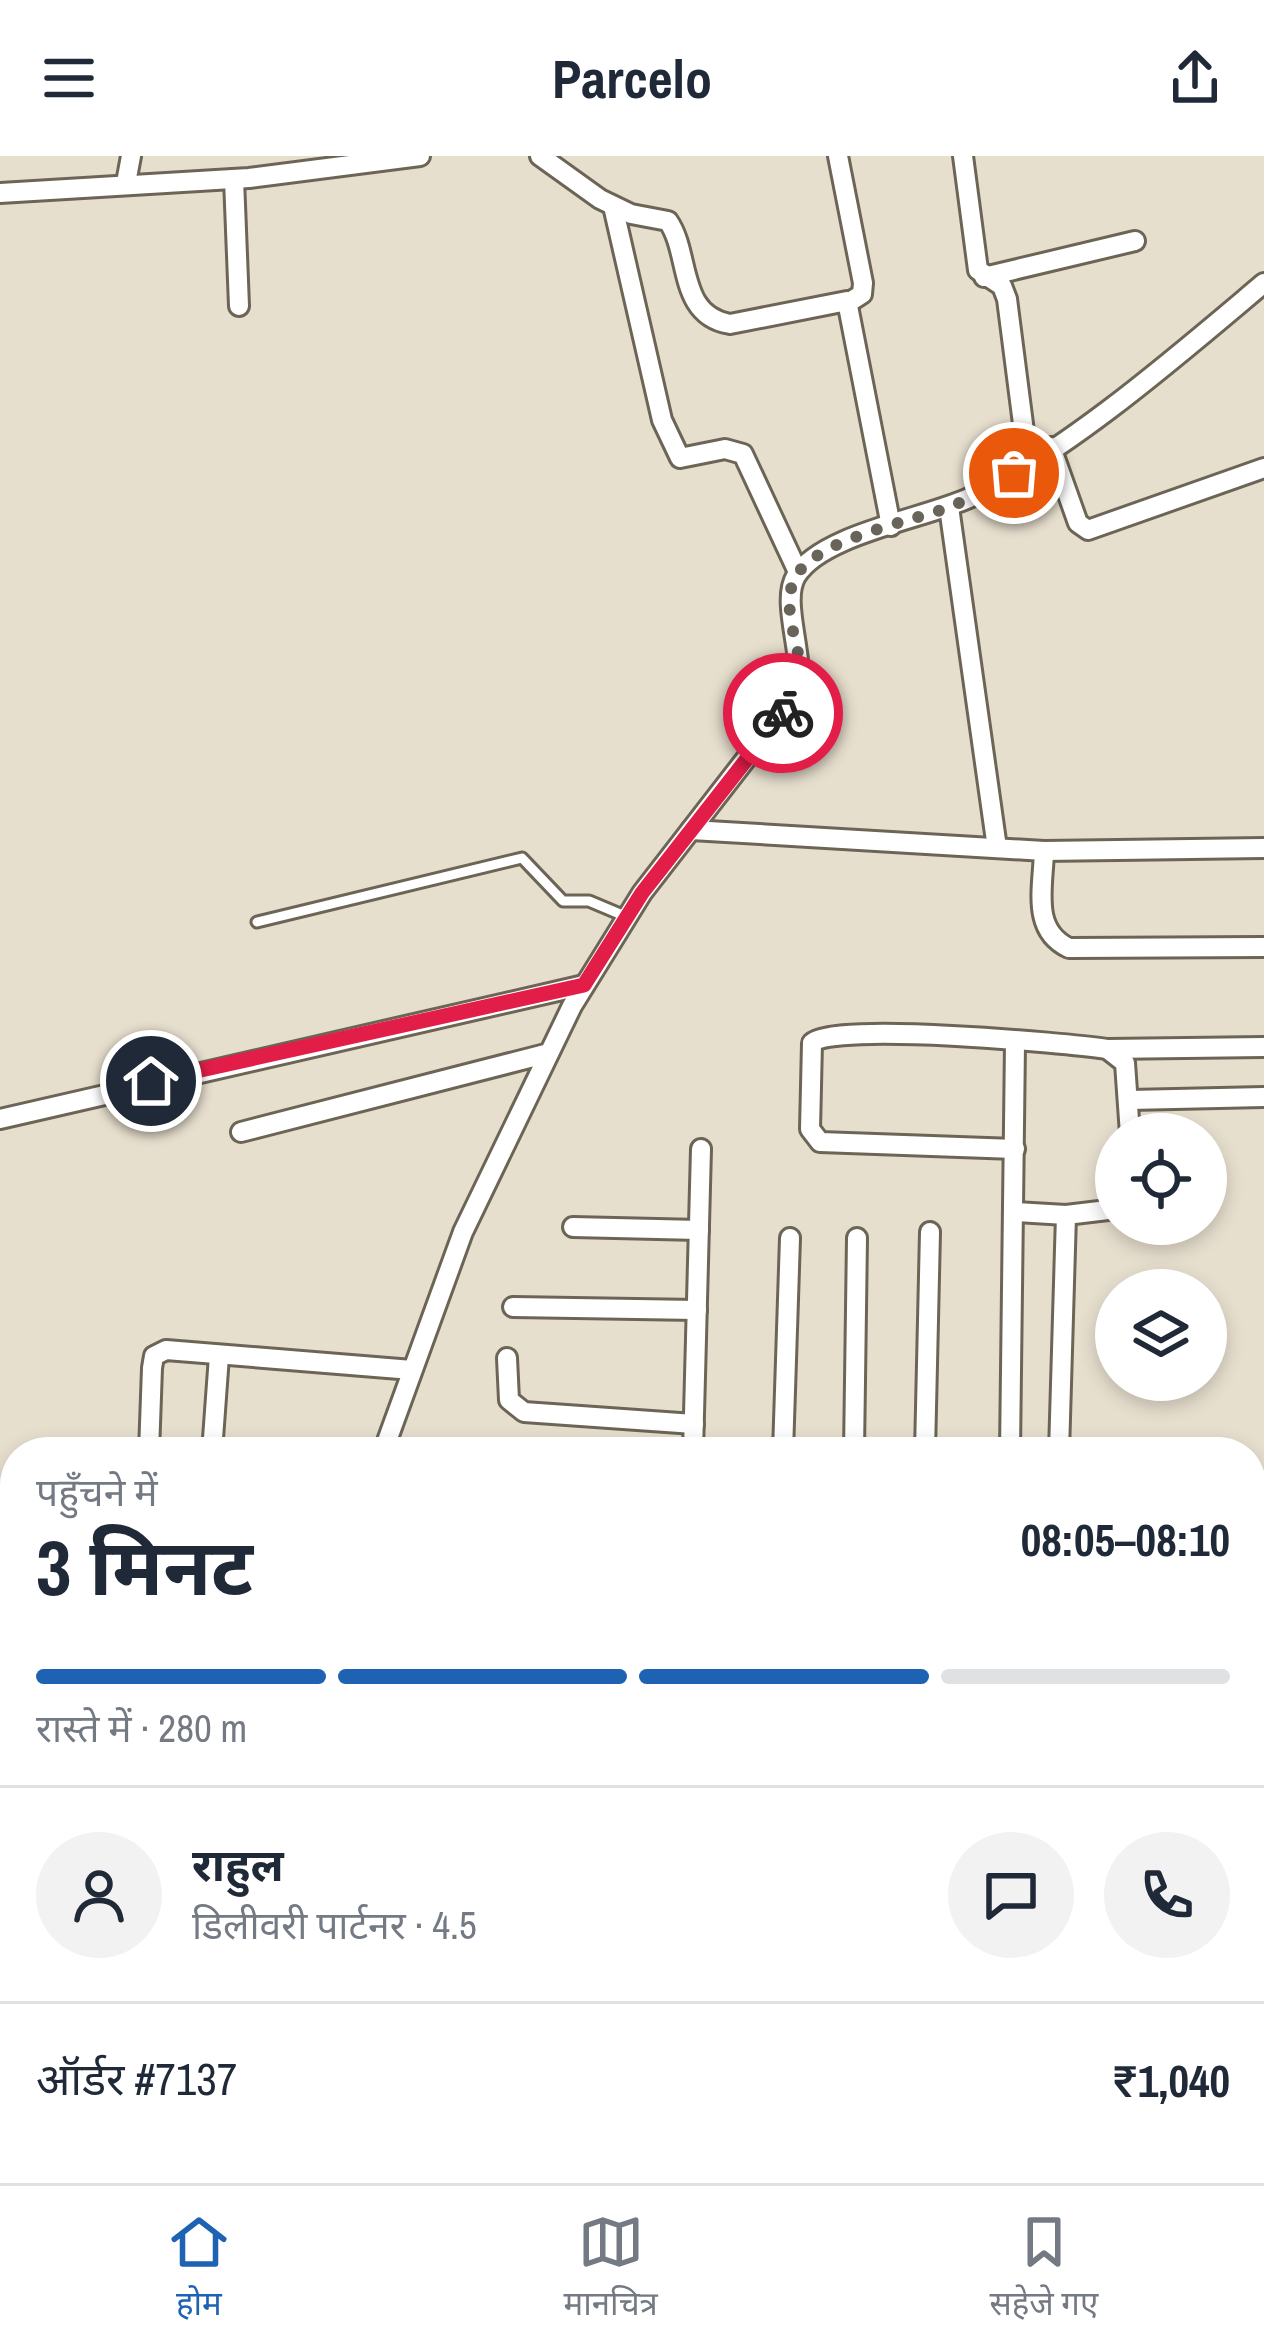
<!DOCTYPE html>
<html lang="hi">
<head>
<meta charset="utf-8">
<style>
  :root { --surface:#fff; --page:#f2f2f3; --text:#1f2937; --muted:#747a83; --line:#e0e1e3; --accent:#1e62b3 }
  body { margin:0; font-family:"Archivo Narrow","Noto Sans Devanagari",sans-serif; background:var(--page); color:var(--text); height:100vh; display:flex; flex-direction:column; font-size:45px; white-space:nowrap }
  * { box-sizing:border-box; margin:0 }
  p { font-size:39px; color:var(--muted) }
  .icon { flex:none; width:66px; height:66px; fill:none; stroke:currentColor; stroke-width:2; stroke-linecap:round; stroke-linejoin:round }
  .map { position:relative; flex:1; overflow:hidden }
  .sheet { position:absolute; left:0px; top:1281px; width:1266px; height:747px; display:flex; flex-direction:column; background:var(--surface); border-radius:48px 48px 0 0; box-shadow:0 6px 18px #0003 }
  .sheet>* { flex:none }
  .buttons { position:absolute; left:1095px; top:957px; display:grid; gap:24px }
  .buttons a { display:grid; place-items:center; width:132px; height:132px; border-radius:50%; background:var(--surface); box-shadow:0 6px 18px #0003; font-size:60px }
  .pin { position:absolute; display:grid; place-items:center; width:102px; height:102px; color:#fff; margin:-51px; border:6px solid #fff; border-radius:50%; box-shadow:0 3px 12px #0007 }
  .courier { position:absolute; display:grid; place-items:center; width:120px; height:120px; margin:-60px; border:9px solid #e11d48; border-radius:50%; background:#fff; color:#222; box-shadow:0 3px 15px #0007 }
  .overview em { font-style:normal; font-weight:700 }
  .overview div { display:flex; flex-direction:column-reverse }
  .overview { display:flex; align-items:center; justify-content:space-between; height:204px; padding:0 36px }
  h1 { font-size:78px; font-weight:700; line-height:90px }
  .bar { display:grid; grid-template-columns:repeat(4,1fr); gap:18px 12px; align-content:center; height:144px; padding:0 36px }
  .bar i { height:15px; border-radius:9px; background:var(--line) }
  .bar .active { background:var(--accent) }
  .bar p { grid-column:span 4 }
  .line { display:flex; align-items:center; gap:30px; padding:0 36px; border-top:3px solid var(--line) }
  .line div { flex:1 }
  .round { display:grid; place-items:center; flex:none; width:126px; height:126px; border-radius:63px; background:var(--page) }
  header { display:flex; justify-content:space-between; align-items:center; height:156px; padding:0 36px; background:var(--surface); font-size:54px; font-weight:700 }
  .tabs { display:flex; justify-content:space-around; align-items:center; height:168px; border-top:3px solid var(--line); background:var(--surface); font-size:33px; color:var(--muted) }
  .tabs a { display:grid; justify-items:center; gap:6px }
  .tabs .active { color:var(--accent) }
  .map>svg:first-child { display:block }
  .lines { fill:none; stroke-linecap:round; stroke-linejoin:round }
  .service-casing { stroke:#6c6556; stroke-width:15 }
  .minor-casing { stroke:#6c6556; stroke-width:24 }
  .tertiary-casing { stroke:#6c6556; stroke-width:30 }
  .service { stroke:#fff; stroke-width:9 }
  .minor { stroke:#fff; stroke-width:18 }
  .tertiary { stroke:#fff; stroke-width:24 }
  .done { stroke:#68645a; stroke-width:12; stroke-dasharray:0 21.6 }
  .route { stroke:#e11d48; stroke-width:15 }
</style>
</head>
<body>
<header><svg class="icon" aria-label="menu" viewBox="0 0 24 24"><path d="M4 6h16M4 12h16M4 18h16"/></svg>Parcelo<svg class="icon" aria-label="share" viewBox="0 0 24 24"><path d="M12 15V3M7 8l5-5 5 5M5 13v7h14v-7"/></svg></header>
<div class="map">
<svg width="1264" height="2027" viewBox="0 0 1264 2027">
  <rect width="100%" height="100%" fill="#e7dfce"/>
  <g class="lines">
    <defs>
      <path id="service" d="M257 766 522 702 563 745H589L627 761"/>
      <g id="minor">
        <path d="M540 0 600 43 631 58 668 65C691 98 677 159 730 168L847 145 891 370"/>
        <path d="M838 0 863 127 862 138 848 147"/>
        <path d="M963 0 978 114 1002 130 1007 143 1028 307"/>
        <path d="M234 23 239 150"/>
        <path d="M126 27 131 0"/>
        <path d="M0 37 249 22 420 0"/>
        <path d="M613 50 662 264 680 302 725 293 743 298 798 416"/>
        <path d="M984 121 1135 85"/>
        <path d="M1051 291 1078 367 1088 374 1264 312"/>
        <path d="M949 351 997 692"/>
        <path d="M691 674 1044 695 1264 692"/>
        <path d="M1044 695C1043 732 1031 774 1069 792L1264 791"/>
        <path d="M1107 893 1264 891"/>
        <path d="M1130 944 1264 941"/>
        <path d="M0 963 584 829"/>
        <path d="M241 976 549 897"/>
        <path d="M1015 993 820 986 810 973 812 887C832 866 1067 887 1107 893L1125 907 1130 978"/>
        <path d="M1015 1056 1066 1059 1116 1053"/>
        <path d="M573 1071 699 1074"/>
        <path d="M513 1151 697 1154"/>
        <path d="M507 1202 509 1244 524 1256 694 1268"/>
        <path d="M149 1296 152 1212 154 1200 166 1194 412 1214"/>
        <path d="M212 1296 219 1200"/>
        <path d="M383 1296 463 1076 572 850 642 737 797 537C806 502 780 447 796 420 822 378 923 363 969 342 1065 298 1182 196 1264 127"/>
        <path d="M693 1296 701 993"/>
        <path d="M783 1296 790 1082"/>
        <path d="M854 1296 857 1082"/>
        <path d="M925 1296 930 1076"/>
        <path d="M1010 1296 1015 887"/>
        <path d="M1059 1296 1066 1059"/>
        <path d="M1251 1879H1264"/>
        <path d="M1251 1977 1264 1976"/>
        <path d="M409 2013V2027"/>
        <path d="M92 2027 98 2013"/>
        <path d="M1003 2027 1004 2013"/>
      </g>
      <g id="tertiary">
        <path d="M1251 1477 1264 1472"/>
        <path d="M0 1627 15 1626"/>
      </g>
    </defs>
    <!-- service casing -->
    <use href="#service" class="service-casing"/>
    <!-- minor casing -->
    <use href="#minor" class="minor-casing"/>
    <!-- tertiary casing -->
    <use href="#tertiary" class="tertiary-casing"/>
    <!-- service -->
    <use href="#service" class="service"/>
    <!-- minor -->
    <use href="#minor" class="minor"/>
    <!-- tertiary -->
    <use href="#tertiary" class="tertiary"/>
  </g>
  <g class="lines">
    <!-- done -->
    <path class="done" d="M783 557C820 507 782 482 791 433 799 385 909 367 949 351 972 342 993 330 1014 317"/>
    <!-- route -->
    <path class="route" d="M151 925 584 829 642 737 783 557"/>
  </g>
</svg>
<div class="buttons">
<a><svg class="icon" aria-label="locate" viewBox="0 0 24 24"><circle cx="12" cy="12" r="6"/><path d="M12 2v4M12 18v4M2 12h4M18 12h4"/></svg></a>
<a><svg class="icon" aria-label="layers" viewBox="0 0 24 24"><path d="M12 4l9 5-9 5-9-5zM3 14l9 5 9-5"/></svg></a>
</div>
<div class="pin" style="left:1014px;top:317px;background:#ea580c"><svg class="icon" aria-label="bag" viewBox="0 0 24 24"><path d="M5 8h14l-1 12H6zM9 8a3 3 0 0 1 6 0"/></svg></div>
<div class="pin" style="left:151px;top:925px;background:#1f2937"><svg class="icon" aria-label="home" viewBox="0 0 24 24"><path d="M3 11l9-7 9 7M6 9v11h12V9"/></svg></div>
<div class="courier" style="left:783px;top:557px"><svg class="icon" aria-label="bike" viewBox="0 0 24 24"><circle cx="6" cy="16" r="4"/><circle cx="18" cy="16" r="4"/><path d="M6 16l4-8h5l3 8M10 8l3 8H6M13 5h3"/></svg></div>
<section class="sheet">
<div class="overview"><div><h1>3 मिनट</h1><p>पहुँचने में</p></div><em>08:05–08:10</em></div>
<div class="bar"><i class="active"></i><i class="active"></i><i class="active"></i><i></i><p>रास्ते में · 280 m</p></div>
<div class="line" style="height:216px"><a class="round"><svg class="icon" aria-label="person" viewBox="0 0 24 24"><circle cx="12" cy="8" r="4"/><path d="M4 21q1-7 8-7t8 7"/></svg></a><div><b>राहुल</b><p>डिलीवरी पार्टनर · 4.5</p></div><a class="round"><svg class="icon" aria-label="chat" viewBox="0 0 24 24"><path d="M4 5h16v11H9l-5 4z"/></svg></a><a class="round"><svg class="icon" aria-label="phone" viewBox="0 0 24 24"><path d="M5 4h4l2 5-3 2q2 4 5 5l2-3 5 2v4C11 20 4 13 5 4z"/></svg></a></div>
<div class="line" style="height:156px"><div>ऑर्डर #7137</div><b>₹1,040</b></div>
</section>
</div>
<nav class="tabs">
<a class="active"><svg class="icon" aria-label="home" viewBox="0 0 24 24"><path d="M3 11l9-7 9 7M6 9v11h12V9"/></svg>होम</a>
<a><svg class="icon" aria-label="map" viewBox="0 0 24 24"><path d="M3 6l6-2 6 2 6-2v14l-6 2-6-2-6 2zM9 4v14M15 6v14"/></svg>मानचित्र</a>
<a><svg class="icon" aria-label="saved" viewBox="0 0 24 24"><path d="M7 4h10v16l-5-4-5 4z"/></svg>सहेजे गए</a>
</nav>
</body>
</html>
